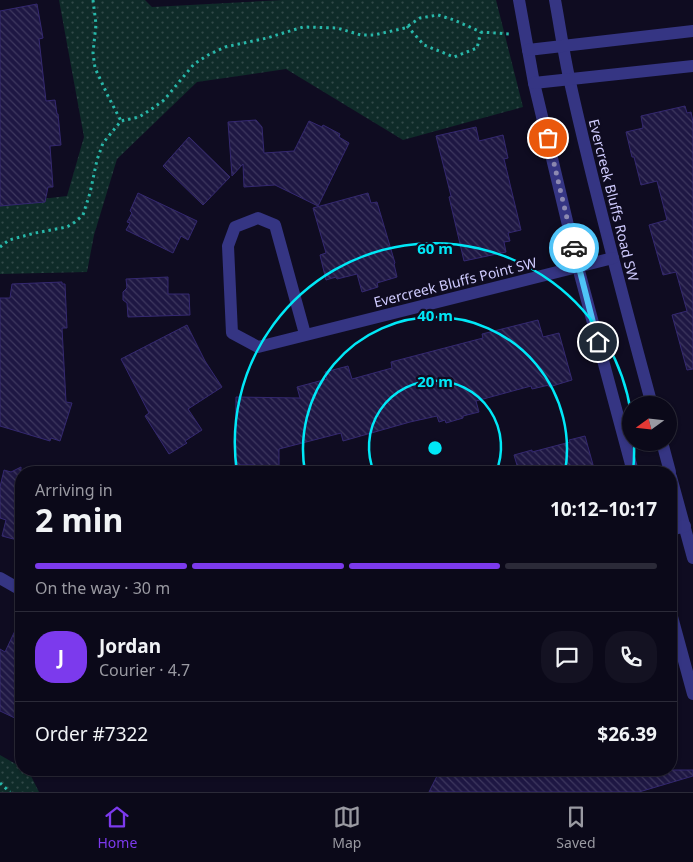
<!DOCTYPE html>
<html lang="en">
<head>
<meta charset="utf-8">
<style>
  :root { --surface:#0b0919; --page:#141222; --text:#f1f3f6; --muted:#9a9aa2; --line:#2b2a38; --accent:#7c3aed }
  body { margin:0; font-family:"Noto Sans",sans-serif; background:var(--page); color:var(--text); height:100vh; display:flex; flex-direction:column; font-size:19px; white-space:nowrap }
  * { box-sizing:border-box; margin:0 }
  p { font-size:16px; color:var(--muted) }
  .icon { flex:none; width:28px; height:28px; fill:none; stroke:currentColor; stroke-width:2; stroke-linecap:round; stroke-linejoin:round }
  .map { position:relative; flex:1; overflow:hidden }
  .drawer { position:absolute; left:15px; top:466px; width:662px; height:310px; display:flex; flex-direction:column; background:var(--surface); border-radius:20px; box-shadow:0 1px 4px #0004,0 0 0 1px var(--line) }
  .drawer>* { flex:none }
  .needle { width:32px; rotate:255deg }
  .buttons { position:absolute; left:622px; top:396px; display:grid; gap:10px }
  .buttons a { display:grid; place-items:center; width:55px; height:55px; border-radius:50%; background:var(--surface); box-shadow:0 1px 4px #0004,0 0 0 1px var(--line); font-size:25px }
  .pin { position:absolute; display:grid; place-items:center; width:42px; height:42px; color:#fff; margin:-21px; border:2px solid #fff; border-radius:50%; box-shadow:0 1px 5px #0007 }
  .courier { position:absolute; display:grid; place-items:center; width:50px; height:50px; margin:-25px; border:4px solid #4fc3f7; border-radius:50%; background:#fff; color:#222; box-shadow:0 1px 6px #0007 }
  .headline em { font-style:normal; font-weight:700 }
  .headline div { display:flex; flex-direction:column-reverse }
  .headline { display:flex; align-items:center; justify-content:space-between; height:85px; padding:0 20px }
  h1 { font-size:32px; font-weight:700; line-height:38px }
  .bar { display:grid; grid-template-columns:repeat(4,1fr); gap:8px 5px; align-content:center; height:60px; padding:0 20px }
  .bar i { height:6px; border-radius:4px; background:var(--line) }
  .bar .on { background:var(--accent) }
  .bar p { grid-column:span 4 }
  .line { display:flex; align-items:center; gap:12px; padding:0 20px; border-top:1px solid var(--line) }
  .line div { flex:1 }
  .round { display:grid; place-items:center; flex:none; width:52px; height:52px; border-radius:20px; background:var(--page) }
  .menu { display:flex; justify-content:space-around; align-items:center; height:70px; border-top:1px solid var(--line); background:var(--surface); font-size:14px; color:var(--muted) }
  .menu a { display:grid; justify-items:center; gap:2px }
  .menu .on { color:var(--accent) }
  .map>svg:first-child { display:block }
  .park { fill:url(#park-dots) }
  .building { fill:url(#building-back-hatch); stroke:#342870 }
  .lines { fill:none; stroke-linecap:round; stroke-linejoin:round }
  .path { stroke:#28b7a9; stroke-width:3; stroke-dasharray:2.5 4; stroke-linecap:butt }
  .street { stroke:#353583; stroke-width:12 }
  .done { stroke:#8c89b1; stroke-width:5; stroke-dasharray:0 9 }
  .route { stroke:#4fc3f7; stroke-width:6 }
  .ring { fill:none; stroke:#00e8f7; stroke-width:2.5 }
  .labels { text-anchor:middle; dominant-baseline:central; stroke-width:4.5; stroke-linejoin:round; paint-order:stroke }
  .street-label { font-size:14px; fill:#d0ccff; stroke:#0f0c21 }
  .centre { fill:#00e8f7; stroke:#0f0c21; stroke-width:2.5 }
  .ring-label { font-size:15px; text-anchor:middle; font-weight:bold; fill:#00e8f7; stroke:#0f0c21; stroke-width:4.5; stroke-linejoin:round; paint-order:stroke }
</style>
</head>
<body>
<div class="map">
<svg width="693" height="792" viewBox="0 0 693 792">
  <defs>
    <pattern id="park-dots" width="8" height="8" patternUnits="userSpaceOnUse" patternTransform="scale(1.25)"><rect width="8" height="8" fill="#0f2b29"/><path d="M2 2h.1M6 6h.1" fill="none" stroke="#314949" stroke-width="1.8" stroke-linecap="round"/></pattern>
    <pattern id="building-back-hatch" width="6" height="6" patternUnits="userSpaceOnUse" patternTransform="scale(1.25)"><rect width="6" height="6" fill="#1e1743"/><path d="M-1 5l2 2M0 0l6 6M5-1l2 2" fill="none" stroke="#3e385f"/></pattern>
  </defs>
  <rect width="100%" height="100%" fill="#0f0c21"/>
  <!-- park -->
  <g class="park">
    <path d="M59 0H145L152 7 283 0H496L523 107 403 140 286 69 197 82 117 159 94 235 87 272 0 274V204L67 196 84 137Z"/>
    <path d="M0 755 21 767V770H28L39 792H0Z"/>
  </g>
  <!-- building -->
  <g class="building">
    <path d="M37 4 43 38 39 39 46 101 55 100 57 114H58L61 145 50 146 53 187H48L45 202 0 206V11Z"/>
    <path d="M685 106 687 113 691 112 693 122V369L687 370 672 315 687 311 676 272 663 275 649 225 667 220 657 181 641 185 634 157H632L626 132 643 128 641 116Z"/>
    <path d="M256 120 262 127 264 153 294 151 309 121 322 127 323 125 340 134 339 137 349 143 318 206 275 185 244 187 243 164 232 176 228 122Z"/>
    <path d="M476 127 479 141 503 135 508 158 504 159 521 230 508 233 510 241 504 242 506 252 464 261 449 197 451 196 436 136Z"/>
    <path d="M189 137 230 177 203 205 163 166Z"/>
    <path d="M138 193 197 221 188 240 181 236 173 253 126 230 130 223 127 222 132 213 130 211Z"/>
    <path d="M368 193 371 203 377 202 395 263 394 264 397 277 377 283 378 287 362 292 357 274 337 279 336 277 326 280 320 255 326 253 313 208Z"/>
    <path d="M168 277V294H189L190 315 128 317 127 303 123 300V292L127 288 126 279Z"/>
    <path d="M62 282V284H65L67 328H62L66 402 72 403 60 441 51 438 50 441 0 426V298H10L12 284Z"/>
    <path d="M538 320 543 337 559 333 572 380 549 387V385L532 389 531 386 476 401 479 412 463 416V418L446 423 445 420 439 422 437 416 410 422 343 441 341 433 279 449V468H254V465H235L236 397 300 398 297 387 327 379 325 372 348 366 352 379 392 368 391 362 483 338 482 334Z"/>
    <path d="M187 325 205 361 222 387 188 409 202 430 185 441 187 443 169 454 145 416 149 413 121 359Z"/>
    <path d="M585 436 595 472H519L514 455 532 450V452L570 442 569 440Z"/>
    <path d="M21 467V541L2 536 6 520 0 518V487L4 470 11 472Z"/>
    <path d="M21 618V721L0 711V649L5 652Z"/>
    <path d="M447 770H693V776L639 792H429L439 772Z"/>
  </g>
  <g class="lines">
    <!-- path -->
    <g class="path">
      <path d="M93 0 96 24 93 53 95 68 108 96 121 121"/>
      <path d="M407 26 424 45 454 57 477 48 481 32"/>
      <path d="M0 247 9 240 35 233 67 227 75 222 83 215 90 193 97 160 103 143 121 121 139 117 153 108 164 100 194 64 208 55 225 47 267 38 303 27 337 28 361 35H374L405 28 420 18 438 15 454 20 481 32 509 34"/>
      <path d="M0 783 10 792"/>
    </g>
    <!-- street -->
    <g class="street">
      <path d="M519 0 534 83 578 267 633 472"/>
      <path d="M555 0C560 27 564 55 570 82 594 190 623 298 652 405"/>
      <path d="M528 50 693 31"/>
      <path d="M534 83 693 66"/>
      <path d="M305 334 275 225 258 218 235 227 228 246 232 333 258 347 613 258"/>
      <path d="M662 442 670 472"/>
      <path d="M671 477 693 558"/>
      <path d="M671 530 685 526"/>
      <path d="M0 578 21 590"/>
      <path d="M671 613 693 694"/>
    </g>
  </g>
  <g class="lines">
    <!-- done -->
    <path class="done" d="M548 138 574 248"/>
    <!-- route -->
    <path class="route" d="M574 248 598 342"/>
  </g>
  <!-- distance rings -->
  <g class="ring">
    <path d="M374 472A66 66 0 1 1 496 472"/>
    <path d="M305 472A132 132 0 1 1 565 472"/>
    <path d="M237 472A199 199 0 0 1 631 413M634 443A199 199 0 0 1 633 472"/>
  </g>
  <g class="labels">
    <!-- street labels -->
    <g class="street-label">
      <text transform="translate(614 200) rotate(76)">Evercreek Bluffs Road SW</text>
      <text transform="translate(455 282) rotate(-14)">Evercreek Bluffs Point SW</text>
    </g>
  </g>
  <circle cx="435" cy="448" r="8" class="centre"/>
  <g class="ring-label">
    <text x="435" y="254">60 m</text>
    <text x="435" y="321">40 m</text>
    <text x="435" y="387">20 m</text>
  </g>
</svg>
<div class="buttons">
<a><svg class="needle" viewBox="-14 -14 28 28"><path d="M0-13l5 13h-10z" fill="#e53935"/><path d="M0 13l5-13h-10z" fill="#9a9aa2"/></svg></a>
</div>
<div class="pin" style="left:548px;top:138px;background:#ea580c"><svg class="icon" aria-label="bag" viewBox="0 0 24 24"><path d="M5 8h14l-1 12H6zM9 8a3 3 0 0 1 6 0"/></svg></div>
<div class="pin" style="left:598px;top:342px;background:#1f2937"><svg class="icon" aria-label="home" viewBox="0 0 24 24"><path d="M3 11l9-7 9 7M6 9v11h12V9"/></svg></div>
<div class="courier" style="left:574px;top:248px"><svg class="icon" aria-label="car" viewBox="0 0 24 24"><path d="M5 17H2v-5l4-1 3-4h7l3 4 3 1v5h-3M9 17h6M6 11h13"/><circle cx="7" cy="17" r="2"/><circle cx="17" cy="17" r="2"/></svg></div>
<section class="drawer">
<div class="headline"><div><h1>2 min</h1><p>Arriving in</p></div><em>10:12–10:17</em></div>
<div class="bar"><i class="on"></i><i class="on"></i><i class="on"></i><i></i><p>On the way · 30 m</p></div>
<div class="line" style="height:90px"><b class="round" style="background:var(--accent);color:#fff">J</b><div><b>Jordan</b><p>Courier · 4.7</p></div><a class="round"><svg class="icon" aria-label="chat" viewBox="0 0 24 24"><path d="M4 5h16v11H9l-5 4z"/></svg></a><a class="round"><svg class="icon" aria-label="phone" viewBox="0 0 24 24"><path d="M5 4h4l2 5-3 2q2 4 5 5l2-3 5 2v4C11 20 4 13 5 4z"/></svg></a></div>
<div class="line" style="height:65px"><div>Order #7322</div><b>$26.39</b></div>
</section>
</div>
<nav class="menu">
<a class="on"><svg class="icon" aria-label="home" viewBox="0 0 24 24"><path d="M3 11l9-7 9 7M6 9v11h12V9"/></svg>Home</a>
<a><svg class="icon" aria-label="map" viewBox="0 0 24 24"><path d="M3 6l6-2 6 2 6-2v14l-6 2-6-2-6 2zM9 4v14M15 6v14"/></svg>Map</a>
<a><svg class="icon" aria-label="saved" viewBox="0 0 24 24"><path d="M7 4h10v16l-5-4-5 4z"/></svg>Saved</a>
</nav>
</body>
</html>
